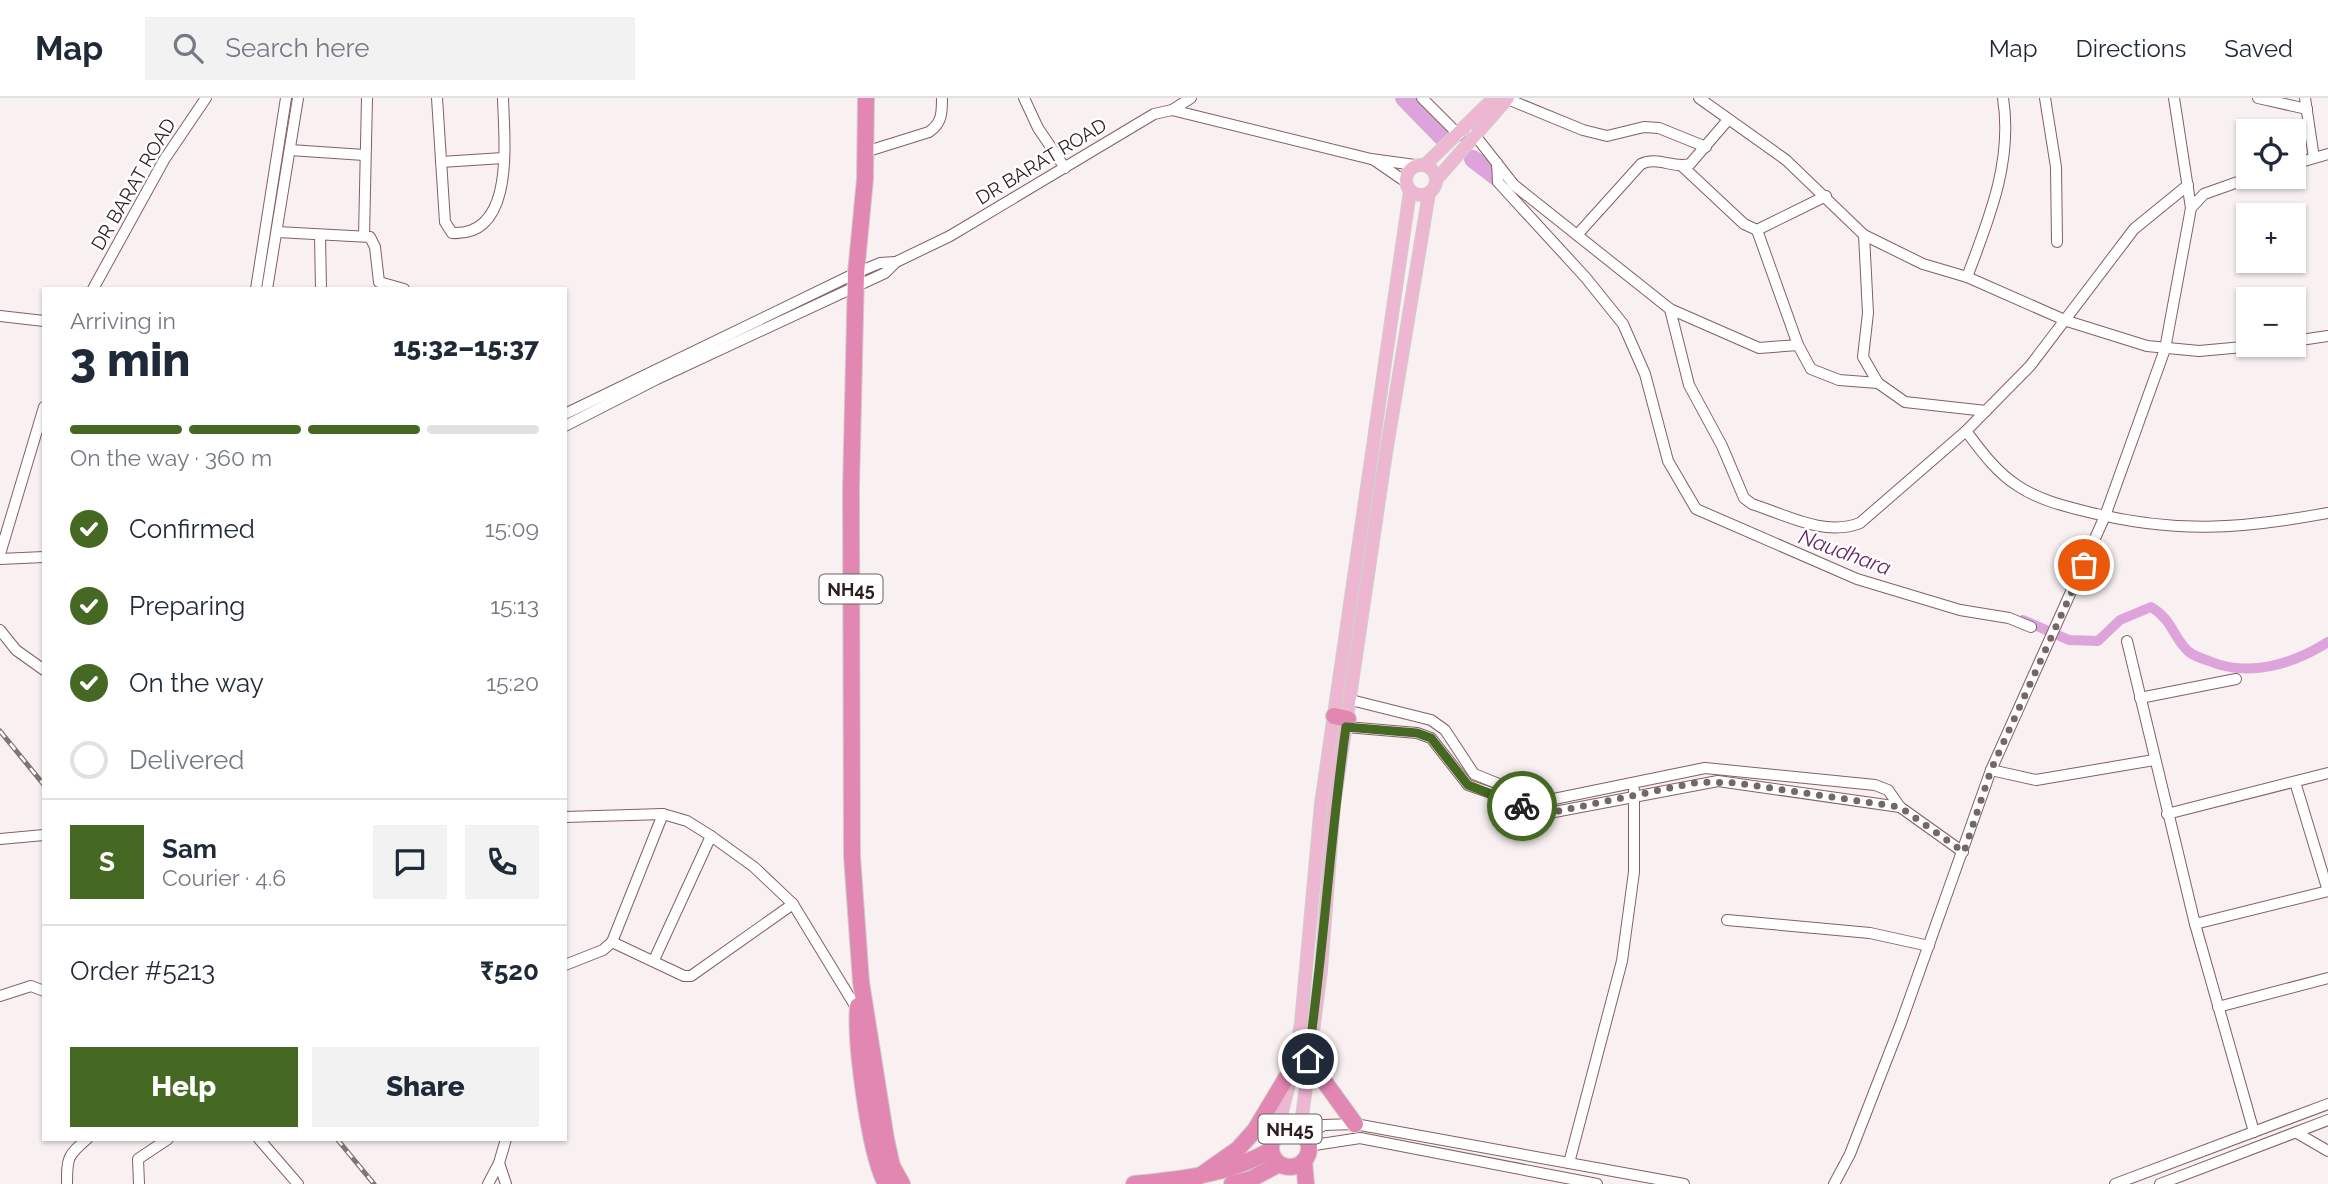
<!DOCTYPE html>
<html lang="en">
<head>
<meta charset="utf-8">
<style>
  :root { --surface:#fff; --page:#f2f2f3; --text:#1f2937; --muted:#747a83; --line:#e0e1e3; --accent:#456922 }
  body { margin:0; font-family:Raleway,sans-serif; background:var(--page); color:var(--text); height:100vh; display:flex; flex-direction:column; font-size:26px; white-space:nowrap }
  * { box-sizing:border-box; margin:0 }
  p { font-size:23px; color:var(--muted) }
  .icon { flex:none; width:38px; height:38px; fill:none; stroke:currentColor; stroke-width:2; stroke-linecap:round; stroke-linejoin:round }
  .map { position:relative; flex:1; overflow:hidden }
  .details { position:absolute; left:42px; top:189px; width:525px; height:854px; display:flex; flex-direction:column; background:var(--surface); border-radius:0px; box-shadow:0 2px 5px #0004 }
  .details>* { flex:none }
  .controls { position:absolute; left:2236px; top:21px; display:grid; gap:14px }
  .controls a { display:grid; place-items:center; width:70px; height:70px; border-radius:0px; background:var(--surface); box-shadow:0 2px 5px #0004; font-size:35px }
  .pin { position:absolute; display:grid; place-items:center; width:60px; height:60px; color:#fff; margin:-30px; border:4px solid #fff; border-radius:50%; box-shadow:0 2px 7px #0007 }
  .courier { position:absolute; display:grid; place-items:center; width:70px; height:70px; margin:-35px; border:5px solid #456922; border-radius:50%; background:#fff; color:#222; box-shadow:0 2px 9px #0007 }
  .summary em { font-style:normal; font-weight:800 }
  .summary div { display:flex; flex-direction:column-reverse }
  .summary { display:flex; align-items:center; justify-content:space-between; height:119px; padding:0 28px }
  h1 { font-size:46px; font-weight:800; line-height:52px }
  .bar { display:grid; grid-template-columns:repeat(4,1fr); gap:10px 7px; align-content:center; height:84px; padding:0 28px }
  .bar i { height:9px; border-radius:5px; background:var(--line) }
  .bar .current { background:var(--accent) }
  .bar p { grid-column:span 4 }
  .line { display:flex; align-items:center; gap:18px; padding:0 28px; border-top:2px solid var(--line) }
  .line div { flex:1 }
  .round { display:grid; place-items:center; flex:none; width:74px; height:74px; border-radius:0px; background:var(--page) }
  ol { padding:0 28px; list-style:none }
  li { display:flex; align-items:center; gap:21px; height:77px }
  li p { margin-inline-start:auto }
  li .icon { padding:7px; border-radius:50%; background:var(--accent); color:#fff; stroke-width:4 }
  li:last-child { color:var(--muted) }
  li i { width:38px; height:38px; border:4px solid var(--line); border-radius:50% }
  .primary-button { display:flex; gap:14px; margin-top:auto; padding:14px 28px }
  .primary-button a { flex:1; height:80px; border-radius:0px; background:var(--accent); color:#fff; font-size:28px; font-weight:800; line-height:80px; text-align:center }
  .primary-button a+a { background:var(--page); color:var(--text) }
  header { display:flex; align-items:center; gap:42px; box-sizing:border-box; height:98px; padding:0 35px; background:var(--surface); border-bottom:2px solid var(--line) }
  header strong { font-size:33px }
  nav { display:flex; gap:38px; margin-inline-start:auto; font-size:24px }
  .search { width:490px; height:63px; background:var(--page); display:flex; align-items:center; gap:18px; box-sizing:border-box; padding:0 24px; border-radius:0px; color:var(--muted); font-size:26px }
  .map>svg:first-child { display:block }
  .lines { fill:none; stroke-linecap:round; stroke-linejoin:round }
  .canal { stroke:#dda4dc; stroke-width:10 }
  .river { stroke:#dda4dc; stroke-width:18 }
  .minor-casing { stroke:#846063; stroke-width:12 }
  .major-casing { stroke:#d1cdce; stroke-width:14 }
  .highway-casing { stroke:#d1cdce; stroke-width:18 }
  .minor { stroke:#fff; stroke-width:10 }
  .major { stroke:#eeb7d1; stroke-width:12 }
  .highway { stroke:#e287b2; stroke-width:16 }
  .rail-casing { stroke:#807474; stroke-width:5 }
  .rail { stroke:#fff; stroke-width:2.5; stroke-dasharray:8; stroke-linecap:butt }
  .done { stroke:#746768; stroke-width:7; stroke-dasharray:0 12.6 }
  .route { stroke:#456922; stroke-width:9 }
  .labels { text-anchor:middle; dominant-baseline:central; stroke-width:5; stroke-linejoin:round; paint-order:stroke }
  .shield { fill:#fff; stroke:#6b6162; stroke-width:2 }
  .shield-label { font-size:18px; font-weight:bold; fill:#2c1d1e }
  .street-label { font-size:19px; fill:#2c1d1e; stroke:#fff }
  .water-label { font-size:21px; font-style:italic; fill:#6a286b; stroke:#fff }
</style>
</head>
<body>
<header>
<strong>Map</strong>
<div class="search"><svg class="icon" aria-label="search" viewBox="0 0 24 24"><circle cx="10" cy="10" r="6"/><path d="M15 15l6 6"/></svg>Search here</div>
<nav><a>Map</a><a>Directions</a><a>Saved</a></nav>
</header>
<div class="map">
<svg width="2328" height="1086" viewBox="0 0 2328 1086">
  <rect width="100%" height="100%" fill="#f9f1f1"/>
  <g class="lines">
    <!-- canal -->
    <path class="canal" d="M2023 522 2069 542 2098 543 2120 522 2151 509C2173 522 2173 540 2189 554 2194 558 2203 561 2209 563 2249 580 2293 566 2328 544"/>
    <!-- river -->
    <g class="river">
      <path d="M1404 0 1442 39"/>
      <path d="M1473 61 1498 80"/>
    </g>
    <defs>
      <g id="minor">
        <path d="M437 0 445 124 452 135C516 139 504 42 503 0"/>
        <path d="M1024 0 1038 30 1065 70"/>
        <path d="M1422 0 1459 37"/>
        <path d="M1505 0 1583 32 1607 38 1644 29 1659 30 1706 49"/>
        <path d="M1699 0 1786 62 1864 137 1923 166 1967 179 2067 223 2147 248 2199 253 2265 247"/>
        <path d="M2045 0 2056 69 2057 144"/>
        <path d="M2174 0 2191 110"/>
        <path d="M2258 0 2307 11"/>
        <path d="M2305 0 2314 60"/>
        <path d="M1172 12 1191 0"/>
        <path d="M1474 36 1514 87 1670 211 1759 250 1798 247 1757 132"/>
        <path d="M290 52 364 57"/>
        <path d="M865 54 929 34C942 25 942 15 942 0"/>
        <path d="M1374 62 1406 84"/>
        <path d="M441 64 503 60"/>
        <path d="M1497 65 1498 84 1586 180 1623 226 1645 276 1668 363 1696 411 1857 481 1960 512 2009 520 2031 529"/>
        <path d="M2294 66 2328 56"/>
        <path d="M1682 68 1744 126 1757 132 1826 98"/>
        <path d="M277 134 370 139 375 149 379 184 404 191"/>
        <path d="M1577 137 1641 66C1658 58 1673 71 1690 66L1727 23"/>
        <path d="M1864 137 1868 215 1863 259 1878 285 1905 304 1986 313"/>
        <path d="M320 138 321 191"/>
        <path d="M364 138 367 0"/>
        <path d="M1967 179C1989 121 2013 63 2003 0"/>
        <path d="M93 191 164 62 206 0"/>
        <path d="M256 191 286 0"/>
        <path d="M267 191 298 0"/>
        <path d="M1670 211 1689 287 1722 348 1744 400 1752 406C1786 417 1825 439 1860 425L1966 333 2030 268 2134 131 2188 87"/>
        <path d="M0 218 44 223"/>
        <path d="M2294 243 2328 238"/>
        <path d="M1798 247 1811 271 1839 282 1878 285"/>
        <path d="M565 316 856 175 880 165 896 164"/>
        <path d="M565 328 657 281 885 175 896 164 950 138 1154 16 1172 12 1371 61 1415 67"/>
        <path d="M1966 333C1981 353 1996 374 2018 388 2039 402 2064 408 2088 414 2176 436 2240 431 2328 415"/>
        <path d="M0 456 44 309"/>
        <path d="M0 461 44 459"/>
        <path d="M0 532 16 552 44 572"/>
        <path d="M2127 543 2195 826 2254 1034"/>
        <path d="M2140 600 2236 581"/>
        <path d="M1351 602 1431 622 1445 632 1474 676 1531 699 1549 702 1705 670 1875 687 1888 692 1900 709 1963 754"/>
        <path d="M1346 629 1417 635 1431 640 1468 687 1549 715 1718 683 1900 709"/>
        <path d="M1991 672 2036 682 2154 662"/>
        <path d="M2295 684 2328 793"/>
        <path d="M2167 716 2328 675"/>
        <path d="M565 719 663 716 687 723 711 738 754 769 793 806 857 911 862 913"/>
        <path d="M0 741 44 737"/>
        <path d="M1727 822 1870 835 1929 848"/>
        <path d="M2195 826 2328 793"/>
        <path d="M612 844 684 878H691L793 806"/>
        <path d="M654 862 711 738"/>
        <path d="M565 867 603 852 612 844 663 716"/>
        <path d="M0 898 31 888 44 893"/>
        <path d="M2218 909 2328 880"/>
        <path d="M2297 1035 2328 1053"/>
        <path d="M1304 1038 1324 1027 1355 1026 1684 1086"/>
        <path d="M259 1041 298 1086"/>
        <path d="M1308 1048 1360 1040 1597 1086"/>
        <path d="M499 1065 506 1086"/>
        <path d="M1569 1065 1622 863 1634 774V692"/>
        <path d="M67 1086C67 1060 67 1058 87 1041"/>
        <path d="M139 1086 138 1061 168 1041"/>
        <path d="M488 1086 499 1065 506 1041"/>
        <path d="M1834 1086 1850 1056 1901 925 1991 672 2105 418 2165 251 2191 110 2204 96 2252 79"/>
        <path d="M2115 1086 2328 1006"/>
        <path d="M2160 1086 2328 1022"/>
      </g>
      <g id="major">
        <circle cx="1421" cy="82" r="15"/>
        <path d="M1425 67 1494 0"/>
        <path d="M1436 82 1508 0"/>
        <path d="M1300 1035 1321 872 1334 707 1386 355 1429 95"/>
        <path d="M1276 1037 1294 967 1301 925 1321 706 1410 93"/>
      </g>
      <g id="highway">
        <path d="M866 0 865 81 856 175 851 390 852 758 861 884 886 1041 892 1068 902 1086"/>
        <path d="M1334 618 1348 621"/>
        <path d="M858 908C855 944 869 1055 886 1086"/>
        <path d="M1308 961 1355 1026"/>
        <circle cx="1290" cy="1050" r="19"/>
        <path d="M1304 1063 1306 1086"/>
        <path d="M1198 1079 1238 1051 1255 1032 1294 967"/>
        <path d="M1134 1086C1182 1081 1228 1077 1271 1052"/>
        <path d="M1232 1086 1251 1081 1279 1066"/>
      </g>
    </defs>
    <!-- minor casing -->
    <use href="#minor" class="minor-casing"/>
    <!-- major casing -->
    <use href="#major" class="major-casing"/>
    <!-- highway casing -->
    <use href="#highway" class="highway-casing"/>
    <!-- minor -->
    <use href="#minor" class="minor"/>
    <!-- major -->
    <use href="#major" class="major"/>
    <!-- highway -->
    <use href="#highway" class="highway"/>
    <defs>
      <g id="rail">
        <path d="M0 633 44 687"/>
        <path d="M337 1041 374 1086"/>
      </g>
    </defs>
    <!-- rail casing -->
    <use href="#rail" class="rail-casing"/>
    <!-- rail -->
    <use href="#rail" class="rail"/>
  </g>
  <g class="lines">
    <!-- done -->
    <path class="done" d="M1522 708 1549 715 1699 684 1737 685 1900 709 1964 754 1991 672 2084 467"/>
    <!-- route -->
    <path class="route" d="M1308 961C1324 851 1330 739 1346 629L1417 635 1431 640 1468 687 1522 708"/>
  </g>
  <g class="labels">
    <!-- shield labels -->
    <g class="shield">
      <rect x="819.5" y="476.5" width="63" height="29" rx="5"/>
      <rect x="1258.5" y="1016.5" width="63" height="29" rx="5"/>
    </g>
    <g class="shield-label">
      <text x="851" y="491">NH45</text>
      <text x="1290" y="1031">NH45</text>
    </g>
    <!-- street labels -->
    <g class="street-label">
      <text transform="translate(1041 63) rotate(-31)">DR BARAT ROAD</text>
      <text transform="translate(133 86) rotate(-60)">DR BARAT ROAD</text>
    </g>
    <!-- water labels -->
    <g class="water-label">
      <text transform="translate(1845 454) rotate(20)">Naudhara</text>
    </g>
  </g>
</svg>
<div class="controls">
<a><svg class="icon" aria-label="locate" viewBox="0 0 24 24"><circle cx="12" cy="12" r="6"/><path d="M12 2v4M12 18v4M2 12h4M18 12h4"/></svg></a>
<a>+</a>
<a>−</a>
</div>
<div class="pin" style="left:2084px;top:467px;background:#ea580c"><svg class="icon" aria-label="bag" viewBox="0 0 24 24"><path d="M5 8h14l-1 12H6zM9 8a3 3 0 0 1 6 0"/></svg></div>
<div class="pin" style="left:1308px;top:961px;background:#1f2937"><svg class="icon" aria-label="home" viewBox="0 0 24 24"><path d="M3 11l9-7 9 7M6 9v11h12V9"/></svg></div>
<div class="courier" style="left:1522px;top:708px"><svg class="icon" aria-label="bike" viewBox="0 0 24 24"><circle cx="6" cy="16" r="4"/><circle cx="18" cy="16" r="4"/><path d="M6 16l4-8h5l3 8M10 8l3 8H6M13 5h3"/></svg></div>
<section class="details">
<div class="summary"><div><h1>3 min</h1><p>Arriving in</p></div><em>15:32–15:37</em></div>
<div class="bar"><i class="current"></i><i class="current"></i><i class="current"></i><i></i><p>On the way · 360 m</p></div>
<ol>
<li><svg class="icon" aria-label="check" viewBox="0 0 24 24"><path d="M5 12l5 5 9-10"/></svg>Confirmed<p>15:09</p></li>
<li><svg class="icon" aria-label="check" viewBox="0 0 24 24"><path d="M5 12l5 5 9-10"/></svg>Preparing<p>15:13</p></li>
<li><svg class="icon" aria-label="check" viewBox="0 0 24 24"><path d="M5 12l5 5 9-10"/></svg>On the way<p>15:20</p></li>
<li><i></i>Delivered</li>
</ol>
<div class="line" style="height:126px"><b class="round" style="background:var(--accent);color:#fff">S</b><div><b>Sam</b><p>Courier · 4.6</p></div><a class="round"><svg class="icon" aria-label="chat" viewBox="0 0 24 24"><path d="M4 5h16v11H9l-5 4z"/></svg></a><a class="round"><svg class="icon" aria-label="phone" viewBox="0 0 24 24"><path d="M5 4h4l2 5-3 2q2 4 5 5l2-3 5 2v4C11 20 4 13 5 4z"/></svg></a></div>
<div class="line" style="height:91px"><div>Order #5213</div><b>₹520</b></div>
<div class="primary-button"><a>Help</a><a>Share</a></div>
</section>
</div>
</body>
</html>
